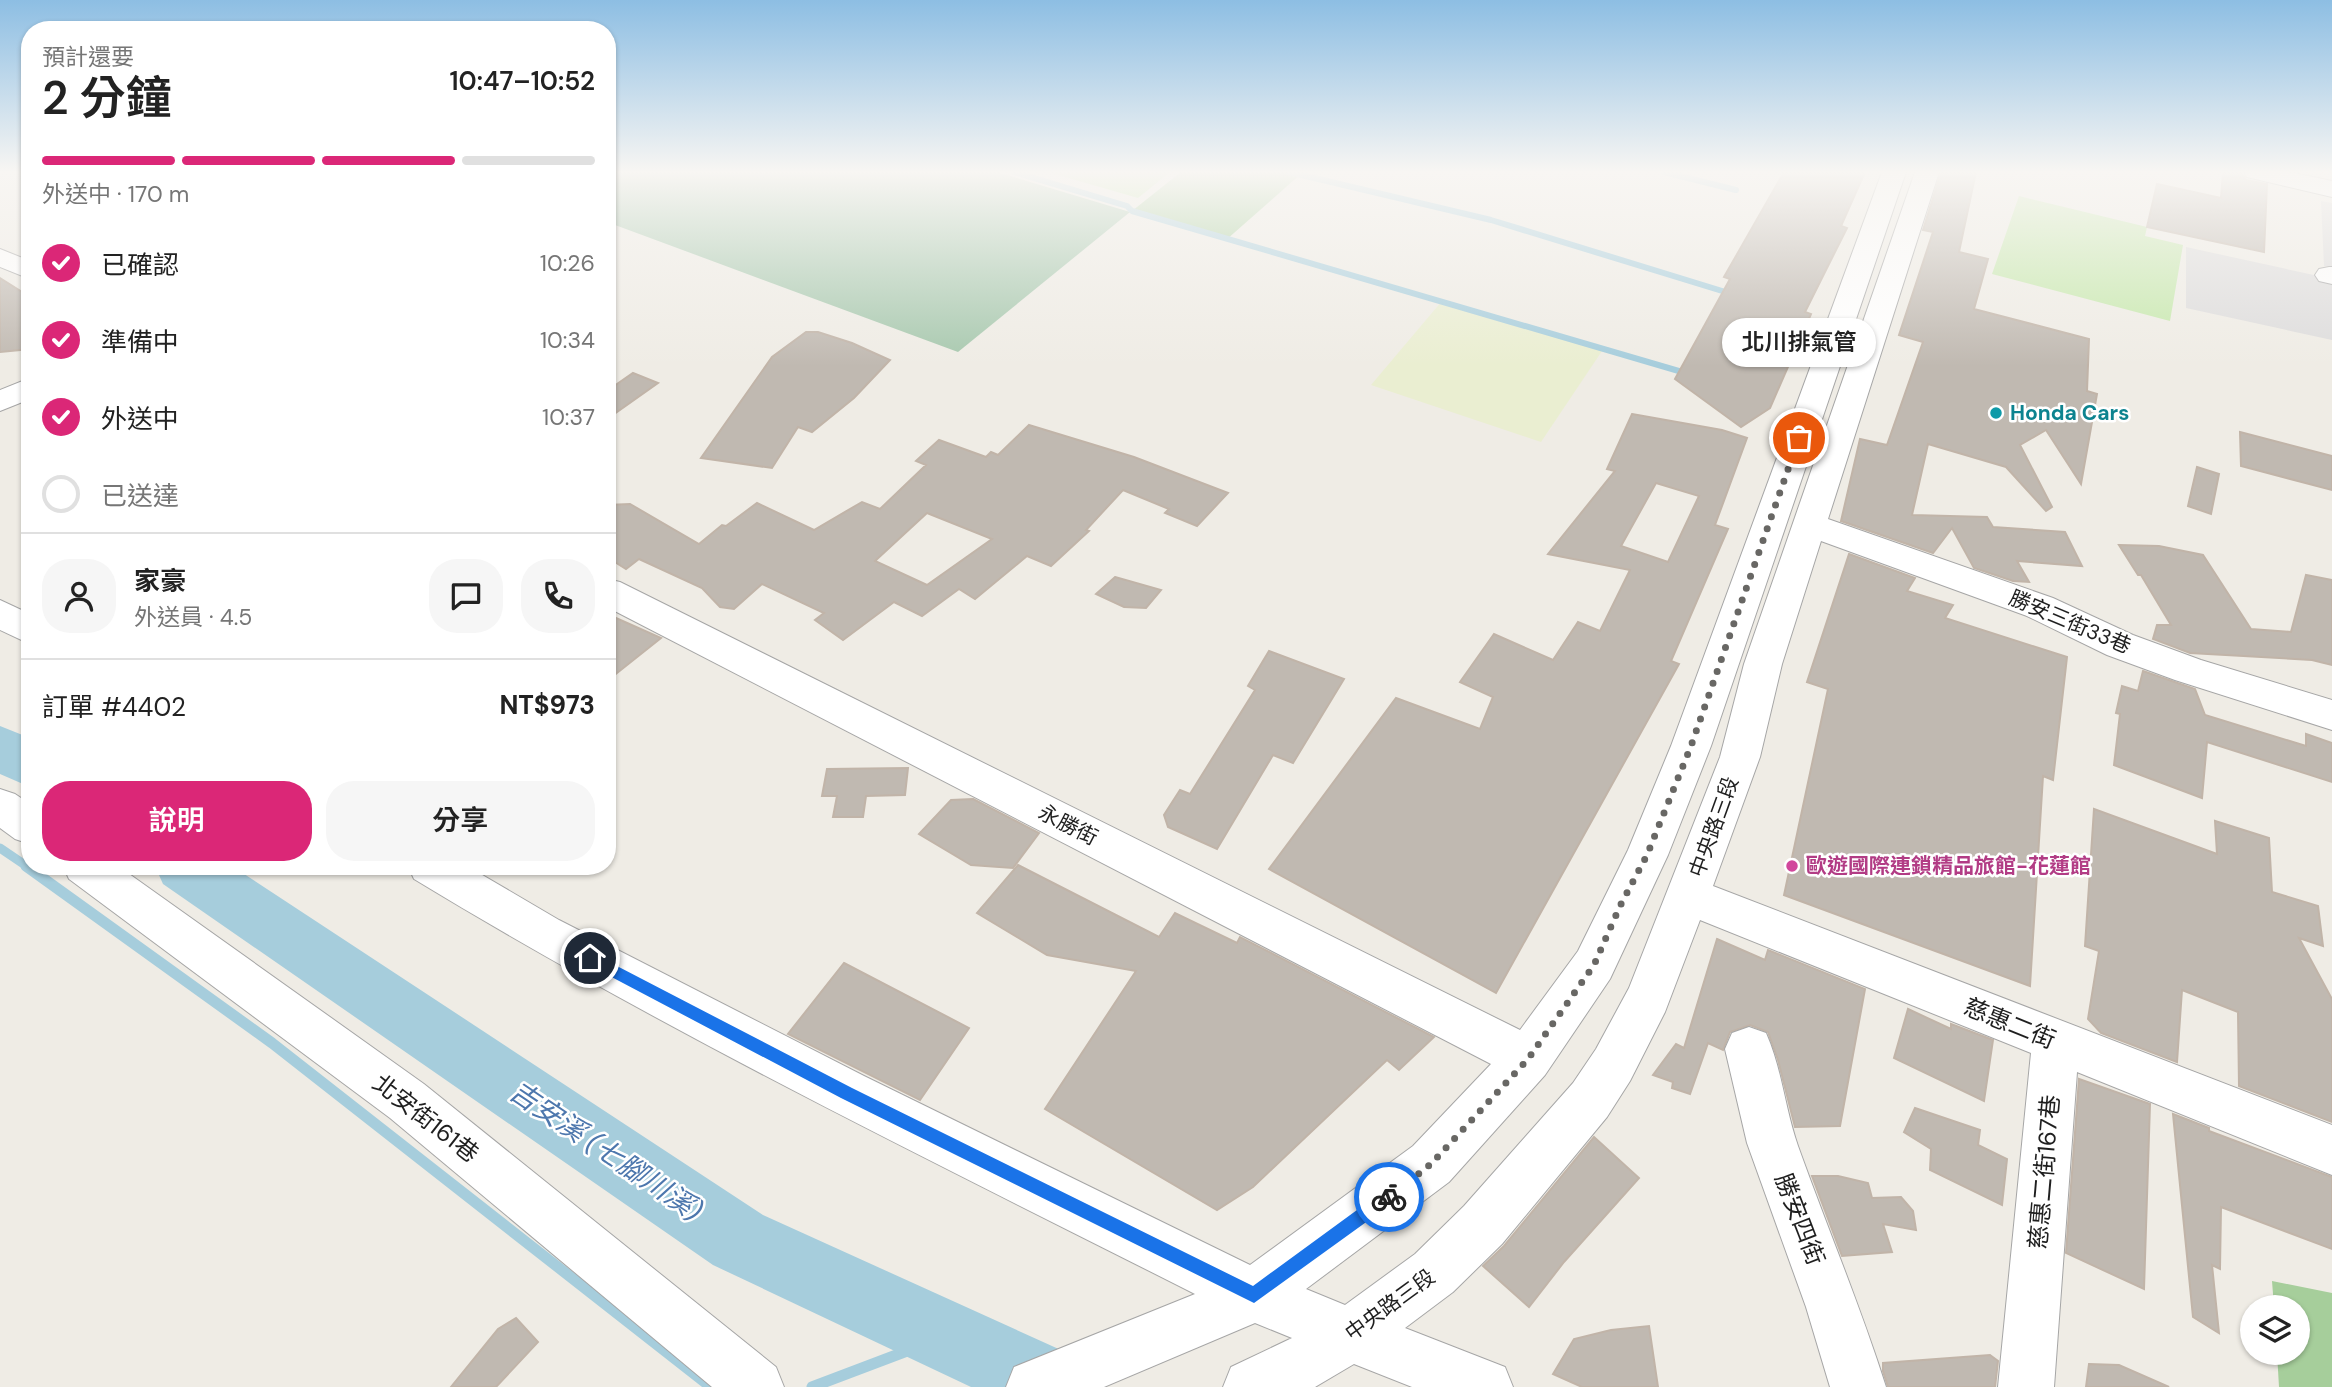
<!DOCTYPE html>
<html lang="zh-TW">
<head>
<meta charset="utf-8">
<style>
  :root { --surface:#fff; --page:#f6f6f6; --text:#222; --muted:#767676; --line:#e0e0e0; --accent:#db2777 }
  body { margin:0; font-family:"DM Sans","Noto Sans TC",sans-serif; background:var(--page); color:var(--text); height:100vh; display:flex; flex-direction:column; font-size:26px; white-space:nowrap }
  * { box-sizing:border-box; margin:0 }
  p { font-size:23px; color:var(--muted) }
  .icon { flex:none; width:38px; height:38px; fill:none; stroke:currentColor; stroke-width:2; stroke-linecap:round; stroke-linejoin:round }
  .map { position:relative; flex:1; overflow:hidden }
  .drawer { position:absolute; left:21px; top:21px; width:595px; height:854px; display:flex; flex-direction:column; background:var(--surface); border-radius:28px; box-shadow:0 2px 5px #0004 }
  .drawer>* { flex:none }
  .tools { position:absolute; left:2240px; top:1295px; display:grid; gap:14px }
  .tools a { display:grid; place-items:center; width:70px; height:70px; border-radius:50%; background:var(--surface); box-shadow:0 2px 5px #0004; font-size:35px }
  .pin { position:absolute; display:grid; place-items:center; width:60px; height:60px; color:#fff; margin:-30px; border:4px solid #fff; border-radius:50%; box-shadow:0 2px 7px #0007 }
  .courier { position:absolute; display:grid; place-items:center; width:70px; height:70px; margin:-35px; border:5px solid #1a73e8; border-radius:50%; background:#fff; color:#222; box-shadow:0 2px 9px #0007 }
  .bubble { position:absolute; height:49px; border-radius:24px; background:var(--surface); box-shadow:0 2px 5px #0004; font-size:23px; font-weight:600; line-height:49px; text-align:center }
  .head em { font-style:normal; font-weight:600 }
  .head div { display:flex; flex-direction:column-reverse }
  .head { display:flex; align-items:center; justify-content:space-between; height:119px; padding:0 21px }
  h1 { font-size:46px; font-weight:600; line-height:52px }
  .bar { display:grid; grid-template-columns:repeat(4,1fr); gap:10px 7px; align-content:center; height:84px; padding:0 21px }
  .bar i { height:9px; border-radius:5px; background:var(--line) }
  .bar .active { background:var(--accent) }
  .bar p { grid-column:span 4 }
  .line { display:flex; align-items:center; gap:18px; padding:0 21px; border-top:2px solid var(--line) }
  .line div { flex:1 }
  .round { display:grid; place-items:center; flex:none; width:74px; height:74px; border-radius:28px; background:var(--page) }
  ol { padding:0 21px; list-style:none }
  li { display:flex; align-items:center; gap:21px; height:77px }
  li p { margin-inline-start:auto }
  li .icon { padding:7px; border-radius:50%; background:var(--accent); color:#fff; stroke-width:4 }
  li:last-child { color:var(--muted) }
  li i { width:38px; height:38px; border:4px solid var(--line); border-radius:50% }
  .primary-button { display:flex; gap:14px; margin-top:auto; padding:14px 21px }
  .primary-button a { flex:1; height:80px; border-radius:28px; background:var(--accent); color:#fff; font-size:28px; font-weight:600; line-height:80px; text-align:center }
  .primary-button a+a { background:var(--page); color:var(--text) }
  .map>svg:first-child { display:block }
  .residential { fill:#dddcdc }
  .farmland { fill:#eaeed1 }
  .grass { fill:#c6e8ac }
  .forest { fill:#a6ce9b }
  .cemetery { fill:#a7c8ae }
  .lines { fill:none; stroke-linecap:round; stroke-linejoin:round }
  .stream-far2 { stroke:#a6cddc; stroke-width:6 }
  .stream-far1 { stroke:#a6cddc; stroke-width:9 }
  .stream { stroke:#a6cddc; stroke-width:11 }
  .river { fill:#a6cddc; fill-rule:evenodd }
  .building { fill:#c0b9b1; stroke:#c1b4a8; stroke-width:2; fill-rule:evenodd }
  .minor-casing { stroke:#a6a6a6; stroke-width:2 }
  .minor { fill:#fff; fill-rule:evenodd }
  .route { fill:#1a73e8 }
  .done { stroke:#686764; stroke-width:7; stroke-dasharray:0 12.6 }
  .culture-dot { fill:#0f9aa8; stroke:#fff; stroke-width:2.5 }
  .hotel-dot { fill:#d1479c; stroke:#fff; stroke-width:2.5 }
  .labels { text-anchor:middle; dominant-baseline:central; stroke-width:5; stroke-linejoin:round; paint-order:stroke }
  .culture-label { font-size:21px; font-weight:bold; fill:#0d838f; stroke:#fff; text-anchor:start }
  .street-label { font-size:21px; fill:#1f1f1f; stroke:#fff }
  .hotel-label { font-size:21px; font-weight:bold; fill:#b23c85; stroke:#fff; text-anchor:start }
  .near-street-label { font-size:24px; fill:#1f1f1f; stroke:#fff }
  .near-water-label { font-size:28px; font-style:italic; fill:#4d77ad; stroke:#fff }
</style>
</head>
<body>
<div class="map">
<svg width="2332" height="1387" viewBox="0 0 2332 1387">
  <rect width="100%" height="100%" fill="#efece5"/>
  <!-- residential -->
  <g class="residential">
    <path d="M2321 201 2332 203V267L2324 266Z"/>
    <path d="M2186 247 2332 279V340L2186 308Z"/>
  </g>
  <!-- farmland -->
  <path class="farmland" d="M1442 301 1602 351 1541 442 1371 385Z"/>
  <!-- grass -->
  <g class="grass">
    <path d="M1048 172H1170L1138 198Z"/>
    <path d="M2019 196 2147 227 2145 236 2183 245 2170 321 1992 274Z"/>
  </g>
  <!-- forest -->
  <g class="forest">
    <path d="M1181 172H1303L1226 240 1132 211Z"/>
    <path d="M2272 1281 2332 1293V1387H2279L2277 1353H2298V1307H2274Z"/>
  </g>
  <!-- cemetery -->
  <path class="cemetery" d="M607 172H997L1130 212 958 352 607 222Z"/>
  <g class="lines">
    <!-- stream-far2 -->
    <g class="stream-far2">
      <path d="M1014 172 1127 206 1132 211 1689 374"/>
      <path d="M1289 172 1491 220 1732 294"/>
      <path d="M1664 172 1736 190"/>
    </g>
    <!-- stream-far1 -->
    <path class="stream-far1" d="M0 848 28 867"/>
    <!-- stream -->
    <g class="stream">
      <path d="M26 866 272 1043 711 1387"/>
      <path d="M812 1387 944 1337"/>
    </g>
    <!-- river -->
    <g class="river">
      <path d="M0 726 30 738V787L0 774Z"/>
      <path d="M155 866H232L763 1215 1083 1360 1095 1387H971L713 1265 163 884Z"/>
    </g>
  </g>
  <!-- building -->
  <g class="building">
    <path d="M1784 172H1865L1841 226 1847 228 1805 312 1811 314 1770 408 1741 427 1675 379 1730 279 1724 277Z"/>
    <path d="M1941 172H1976L1959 252 1988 259 1974 309 2089 339 2087 391 2097 394 2081 484 2046 430 2020 445 2052 507 2046 511 2006 467 1928 444 1912 515 1987 517 1993 527 2065 532 2082 566 2017 561 2029 582 2013 581 1974 568 1952 528 1933 553 1841 521 1860 439 1887 445 1923 342 1899 335 1933 232 1923 230Z"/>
    <path d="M2223 172H2241L2246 180 2267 184 2264 252 2147 227 2157 184 2221 198Z"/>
    <path d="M0 278 30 297V349L0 352Z"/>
    <path d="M806 332H818L852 343 890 360 854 398 812 432 798 427 772 468 701 458 772 357Z"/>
    <path d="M633 373 658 383 607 419V391Z"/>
    <path d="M1632 414 1722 430 1747 438 1715 525 1728 529 1671 661 1679 664 1496 993 1269 869 1396 698 1480 729 1493 697 1460 682 1494 634 1553 660 1578 622 1600 631 1630 570 1548 554 1615 471 1607 469ZM1656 483 1699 496 1668 562 1621 546Z"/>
    <path d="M1029 425 1134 457 1228 493 1197 526 1165 513 1169 509 1123 490 1086 530 1089 531 1051 566 1027 556 975 599 959 589 922 616 894 602 843 640 815 620 824 613 762 584 734 609 720 607 702 588 639 559 626 569 607 557V505L630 504 699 544 722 525 726 526 757 503 814 530 862 502 880 509 926 465 916 461 939 440 986 457 991 452 998 455ZM927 513 992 539 927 585 875 561Z"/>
    <path d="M2240 432 2332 456V490L2241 466Z"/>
    <path d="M2197 467 2219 474 2211 514 2188 506Z"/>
    <path d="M2119 545 2159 546 2203 555 2251 629 2291 632 2306 575 2332 580V665L2312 660 2190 653 2153 639 2157 625H2171L2141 575H2138Z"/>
    <path d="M1849 554 1915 578 1907 591 1953 605 1945 618 2067 657 2053 780 2043 776 2030 986 1784 895 1828 689 1807 682Z"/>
    <path d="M1115 577 1161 590 1146 608 1124 607 1096 594Z"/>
    <path d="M607 614 661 638 607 681Z"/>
    <path d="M1269 651 1344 679 1293 763 1273 755 1217 849 1168 827 1164 815 1180 790 1190 794 1255 690 1248 686Z"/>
    <path d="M2143 671 2195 689 2205 715 2306 746V734L2332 743V782L2207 742 2202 798 2114 765 2120 714 2116 713 2122 686 2138 691Z"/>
    <path d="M908 768 905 795 866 796 863 817H833L837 796H822L827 769Z"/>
    <path d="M973 799 1039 833 1013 868 971 865 919 834 951 800Z"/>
    <path d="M2094 809 2217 854 2215 821 2269 838 2272 892 2318 906 2323 946 2299 938 2332 999V1122L2239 1086 2238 1012 2182 990 2177 1062 2101 1033 2088 1019 2099 951 2085 946Z"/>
    <path d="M1018 865 1159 937 1175 913 1237 943 1240 937 1434 1037 1399 1070 1387 1060 1253 1187 1217 1210 1045 1109 1136 971 1047 955 977 913Z"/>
    <path d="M1717 939 1765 960 1768 950 1865 989 1840 1126 1795 1127 1778 1060 1768 1032 1750 1025 1730 1032 1723 1050 1708 1043 1690 1094 1672 1088 1673 1082 1653 1075 1676 1044 1684 1048Z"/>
    <path d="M844 963 969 1028 920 1100 788 1034Z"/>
    <path d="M1908 1009 1951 1029V1024L1993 1040 1984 1101 1894 1058Z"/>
    <path d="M2079 1079 2150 1104 2144 1289 2066 1253Z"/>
    <path d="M1915 1108 1980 1130 1978 1145 2007 1159 2002 1205 1930 1170 1931 1149 1904 1132Z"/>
    <path d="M2173 1114 2209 1128V1131L2332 1177V1249L2221 1207 2220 1269 2212 1265 2219 1333 2193 1317Z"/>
    <path d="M1594 1137 1639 1178 1564 1262 1529 1307 1483 1266 1504 1246Z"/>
    <path d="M1812 1176H1838L1868 1183 1872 1198 1901 1197 1913 1211 1916 1230 1883 1224 1892 1252 1842 1256Z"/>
    <path d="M516 1318 538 1342 496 1387H451L498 1329Z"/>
    <path d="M1649 1326 1658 1387H1582L1553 1374 1574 1339 1611 1330Z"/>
    <path d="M1990 1355 1998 1361 1995 1387H1888L1883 1371V1363Z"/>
    <path d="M2089 1364 2119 1365 2169 1387H2086Z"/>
  </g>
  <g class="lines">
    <defs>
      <g id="minor">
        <path d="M1882 172H1906L1711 746 1668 855 1610 979 1545 1075 1449 1182 1306 1289 1345 1305 1415 1254 1464 1206 1573 1083 1596 1049 1629 988 1720 757 1744 664 1915 172H1939L1828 519 2053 598 2133 635 2201 660 2332 700V730L2175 680 2107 655 2027 616 1821 541 1782 664 1760 757 1713 886 2332 1125V1175L2077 1072 2054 1387H1998L2031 1053 1700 920 1665 1012 1630 1081 1607 1117 1502 1244 1453 1292 1405 1328 1505 1367 1513 1387H1412L1354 1364 1315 1387H1223L1231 1367 1292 1338 1255 1323 1104 1387H1006L1014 1367 1195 1294C932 1161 666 1032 414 879L408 866H467L559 920 864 1076 1250 1265 1413 1146 1491 1064 607 607V579L620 582 1520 1030 1578 951 1628 850 1671 746Z"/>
        <path d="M2244 172H2289L2332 181V197L2247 177Z"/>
        <path d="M0 249 30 261V279L0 267Z"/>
        <path d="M2329 267H2332V284L2319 281 2315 275 2319 269Z"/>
        <path d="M30 378V399L0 411V390Z"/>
        <path d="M0 600 30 614V644L0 630Z"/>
        <path d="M0 789 15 794 30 804V844L15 839 0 828Z"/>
        <path d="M63 866H118L424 1084 776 1367 784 1387H712L390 1118 69 879Z"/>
        <path d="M1749 1027 1766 1033C1782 1069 1785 1109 1798 1146 1827 1227 1860 1305 1886 1387H1830L1806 1307 1747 1143 1725 1049 1732 1033Z"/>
      </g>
    </defs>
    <!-- minor casing -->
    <use href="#minor" class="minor-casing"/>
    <!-- minor -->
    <use href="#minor" class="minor"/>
  </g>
  <!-- sky -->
  <linearGradient id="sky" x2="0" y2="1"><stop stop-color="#8dbee3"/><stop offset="0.47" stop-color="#f8f6f3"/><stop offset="1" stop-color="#f8f6f3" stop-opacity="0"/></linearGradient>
  <rect width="2332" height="366" fill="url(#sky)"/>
  <!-- route -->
  <path class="route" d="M590 952 852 1088 1253 1286 1383 1191 1389 1189 1394 1191 1396 1197 1394 1202 1254 1303 841 1098 585 963 583 958Z"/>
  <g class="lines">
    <!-- done -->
    <path class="done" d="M1389 1197 1431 1164 1528 1059 1594 965 1620 906 1647 855 1691 746 1799 438"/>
  </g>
  <!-- markers -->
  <circle class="culture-dot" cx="1996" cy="413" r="7"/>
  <circle class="hotel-dot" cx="1792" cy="866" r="7"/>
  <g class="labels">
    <!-- culture labels -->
    <g class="culture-label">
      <text x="2010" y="413">Honda Cars</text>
    </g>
    <!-- street labels -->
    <g class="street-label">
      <text transform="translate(2070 622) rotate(23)">勝安三街33巷</text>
      <text transform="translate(1068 825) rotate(27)">永勝街</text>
      <text transform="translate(1714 827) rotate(-70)">中央路三段</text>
      <text transform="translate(1390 1305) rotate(-36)">中央路三段</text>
    </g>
    <!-- hotel labels -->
    <g class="hotel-label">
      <text x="1806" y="866">歐遊國際連鎖精品旅館-花蓮館</text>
    </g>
    <!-- near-street labels -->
    <g class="near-street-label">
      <text transform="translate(2010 1023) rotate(22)">慈惠二街</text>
      <text transform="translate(426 1118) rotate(38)">北安街161巷</text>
      <text transform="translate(2044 1172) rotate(-85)">慈惠二街167巷</text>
      <text transform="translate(1800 1219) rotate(69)">勝安四街</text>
    </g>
    <!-- near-water labels -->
    <g class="near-water-label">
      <text transform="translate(606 1151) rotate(34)">吉安溪 (七腳川溪)</text>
    </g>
  </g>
</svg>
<div class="tools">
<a><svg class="icon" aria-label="layers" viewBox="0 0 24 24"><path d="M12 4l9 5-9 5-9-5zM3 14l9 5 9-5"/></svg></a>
</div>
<div class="pin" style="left:1799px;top:438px;background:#ea580c"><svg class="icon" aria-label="bag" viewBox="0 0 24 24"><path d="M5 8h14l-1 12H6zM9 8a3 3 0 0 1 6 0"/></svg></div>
<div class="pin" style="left:590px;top:958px;background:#1f2937"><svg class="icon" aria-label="home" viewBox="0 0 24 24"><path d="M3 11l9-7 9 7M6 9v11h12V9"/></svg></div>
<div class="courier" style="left:1389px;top:1197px"><svg class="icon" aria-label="bike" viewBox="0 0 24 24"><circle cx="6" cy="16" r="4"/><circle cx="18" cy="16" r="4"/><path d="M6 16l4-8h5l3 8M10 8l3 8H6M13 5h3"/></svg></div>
<div class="bubble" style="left:1722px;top:318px;width:154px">北川排氣管</div>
<section class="drawer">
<div class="head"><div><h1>2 分鐘</h1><p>預計還要</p></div><em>10:47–10:52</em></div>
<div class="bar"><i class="active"></i><i class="active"></i><i class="active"></i><i></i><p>外送中 · 170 m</p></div>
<ol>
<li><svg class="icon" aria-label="check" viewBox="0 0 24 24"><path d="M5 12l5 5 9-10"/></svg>已確認<p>10:26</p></li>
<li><svg class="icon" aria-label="check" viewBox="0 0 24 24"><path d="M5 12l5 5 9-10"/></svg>準備中<p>10:34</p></li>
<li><svg class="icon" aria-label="check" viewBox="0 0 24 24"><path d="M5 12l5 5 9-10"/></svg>外送中<p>10:37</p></li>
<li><i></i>已送達</li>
</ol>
<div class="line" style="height:126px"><a class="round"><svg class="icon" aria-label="person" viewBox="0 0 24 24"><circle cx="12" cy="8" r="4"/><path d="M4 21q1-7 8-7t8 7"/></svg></a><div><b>家豪</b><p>外送員 · 4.5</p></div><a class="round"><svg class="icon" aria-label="chat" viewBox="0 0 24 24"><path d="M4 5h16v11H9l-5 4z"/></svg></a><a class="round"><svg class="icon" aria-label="phone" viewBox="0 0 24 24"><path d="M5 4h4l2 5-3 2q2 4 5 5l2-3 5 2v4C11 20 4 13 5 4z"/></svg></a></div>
<div class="line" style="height:91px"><div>訂單 #4402</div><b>NT$973</b></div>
<div class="primary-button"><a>說明</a><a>分享</a></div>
</section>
</div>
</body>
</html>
